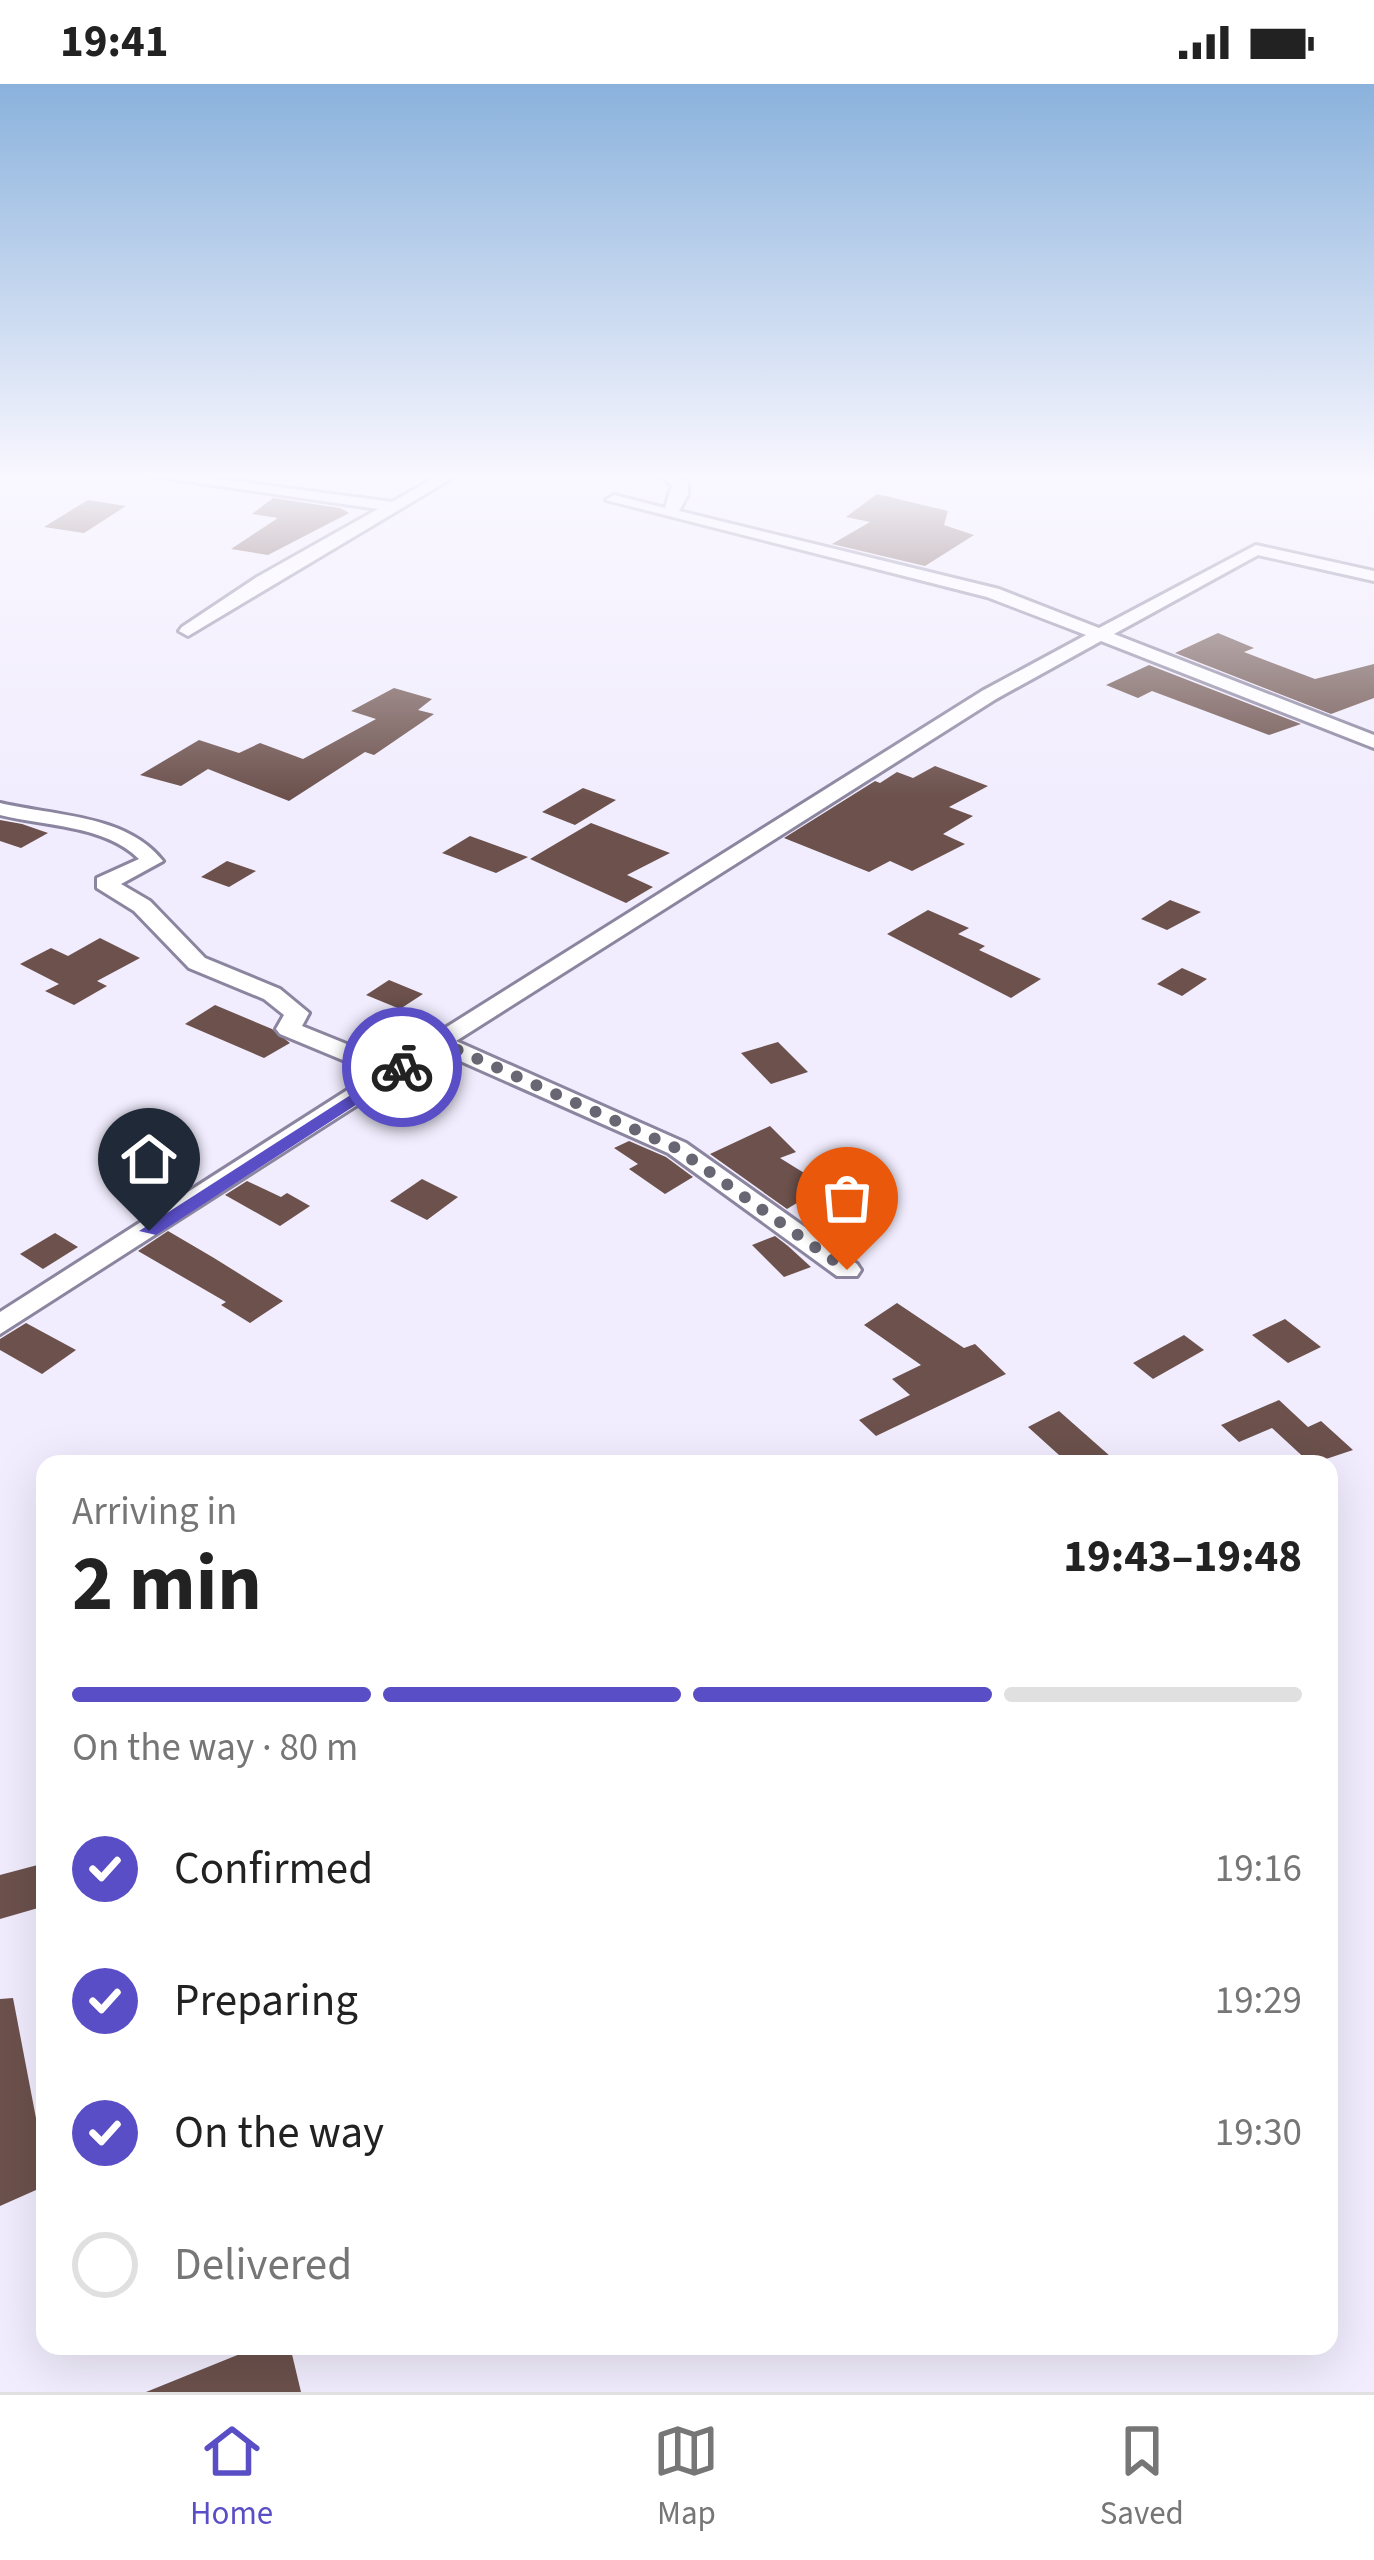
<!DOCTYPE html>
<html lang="en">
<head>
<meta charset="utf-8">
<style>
  :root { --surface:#fff; --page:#f6f6f6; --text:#222; --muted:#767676; --line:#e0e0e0; --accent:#5a4ec6 }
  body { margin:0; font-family:"Source Sans 3",sans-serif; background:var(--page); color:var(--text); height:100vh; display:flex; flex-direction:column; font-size:45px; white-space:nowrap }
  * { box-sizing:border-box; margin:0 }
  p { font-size:39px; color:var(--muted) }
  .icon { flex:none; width:66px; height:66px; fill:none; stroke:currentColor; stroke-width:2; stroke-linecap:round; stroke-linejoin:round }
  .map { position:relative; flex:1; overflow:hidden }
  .side { position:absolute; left:36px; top:1371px; width:1302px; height:900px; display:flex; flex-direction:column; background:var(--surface); border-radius:24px; box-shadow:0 12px 48px #0002 }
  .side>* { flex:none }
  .pin { position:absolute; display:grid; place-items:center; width:102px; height:102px; color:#fff; margin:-123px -51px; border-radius:50% 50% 50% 0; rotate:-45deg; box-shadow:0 0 12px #0007 }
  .pin .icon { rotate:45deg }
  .courier { position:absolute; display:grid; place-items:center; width:120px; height:120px; margin:-60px; border:9px solid #5a4ec6; border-radius:50%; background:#fff; color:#222; box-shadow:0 3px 15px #0007 }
  .headline em { font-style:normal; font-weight:700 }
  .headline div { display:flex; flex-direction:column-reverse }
  .headline { display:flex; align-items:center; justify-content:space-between; height:204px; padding:0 36px }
  h1 { font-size:78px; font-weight:700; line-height:90px }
  .bar { display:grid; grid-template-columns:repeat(4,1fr); gap:18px 12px; align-content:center; height:144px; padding:0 36px }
  .bar i { height:15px; border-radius:9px; background:var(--line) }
  .bar .selected { background:var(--accent) }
  .bar p { grid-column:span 4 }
  ol { padding:0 36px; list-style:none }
  li { display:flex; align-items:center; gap:36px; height:132px }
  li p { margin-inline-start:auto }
  li .icon { padding:12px; border-radius:50%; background:var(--accent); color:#fff; stroke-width:4 }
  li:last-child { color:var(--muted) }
  li i { width:66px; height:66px; border:6px solid var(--line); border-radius:50% }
  .status { display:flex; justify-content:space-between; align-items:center; height:84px; padding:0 60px; background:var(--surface); direction:ltr }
  .status svg { height:33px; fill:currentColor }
  .menu { display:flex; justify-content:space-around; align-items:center; height:168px; border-top:3px solid var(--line); background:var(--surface); font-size:33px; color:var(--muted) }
  .menu a { display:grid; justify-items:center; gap:6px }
  .menu .selected { color:var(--accent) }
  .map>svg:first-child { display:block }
  .building { fill:#6c514c }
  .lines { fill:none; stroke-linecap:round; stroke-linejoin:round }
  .minor-casing { stroke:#8b859f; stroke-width:6 }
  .minor { fill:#fff; fill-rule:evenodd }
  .route { fill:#5a4ec6 }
  .done { stroke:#696673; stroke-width:12; stroke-dasharray:0 21.6 }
</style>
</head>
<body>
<div class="status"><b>19:41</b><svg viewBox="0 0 49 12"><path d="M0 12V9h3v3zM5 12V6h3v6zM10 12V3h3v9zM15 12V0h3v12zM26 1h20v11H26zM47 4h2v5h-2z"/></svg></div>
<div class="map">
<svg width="1374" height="2308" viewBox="0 0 1374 2308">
  <rect width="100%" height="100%" fill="#f1edfe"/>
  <!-- building -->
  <g class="building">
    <path d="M877 410 948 427 944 441 974 451 925 482 832 460 870 438 846 433Z"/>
    <path d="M273 414 340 424 349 429 268 471 231 465 278 434 252 430Z"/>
    <path d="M88 416 126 422 84 449 44 443Z"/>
    <path d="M1218 549 1254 564 1244 568 1315 595 1374 580V614L1331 630 1175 569Z"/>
    <path d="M1149 581 1301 640 1269 651 1152 607 1138 614 1106 601Z"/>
    <path d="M394 604 432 615 418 626 434 630 374 671 365 668 289 717 208 685 181 702 140 691 199 656 239 669 260 659 303 675 376 635 351 627Z"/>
    <path d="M935 682 988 702 949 723 973 732 943 750 965 760 912 787 890 777 869 788 784 754 875 697 880 699 897 688 913 694Z"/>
    <path d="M583 704 616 716 575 741 542 728Z"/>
    <path d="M0 736 22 740 48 749 21 764 0 757Z"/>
    <path d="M591 739 670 769 627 791 653 803 626 819 530 775Z"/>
    <path d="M470 752 528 773 496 789 442 769Z"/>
    <path d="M227 777 256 787 229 803 201 793Z"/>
    <path d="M1170 816 1201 828 1167 846 1141 835Z"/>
    <path d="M928 826 969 844 958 850 985 862 979 866 1041 895 1011 914 887 850Z"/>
    <path d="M100 854 140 874 97 897 107 902 74 921 45 907 59 900 20 880 51 864 68 872Z"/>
    <path d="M1182 884 1207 895 1182 912 1157 900Z"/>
    <path d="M389 896 423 910 400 925 366 911Z"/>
    <path d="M215 921 272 945 290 959 264 974 185 940Z"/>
    <path d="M778 958 808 988 771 1000 741 969Z"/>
    <path d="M770 1042 796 1068 780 1074 825 1102 787 1125 710 1070Z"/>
    <path d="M629 1057 666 1073 693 1093 665 1110 629 1085 638 1080 614 1064Z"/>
    <path d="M146 1078 168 1091 140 1108 117 1095Z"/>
    <path d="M422 1095 458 1113 427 1136 390 1117Z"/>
    <path d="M247 1097 281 1113 287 1109 310 1122 280 1142 225 1111Z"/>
    <path d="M168 1147 214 1174 283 1217 250 1239 221 1221 226 1218 138 1167Z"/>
    <path d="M55 1149 78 1163 43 1185 20 1170Z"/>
    <path d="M775 1152 788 1162 811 1183 784 1193 752 1161Z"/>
    <path d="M897 1219 964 1264 975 1260 1006 1290 876 1352 859 1336 910 1311 892 1295 921 1281 864 1241Z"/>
    <path d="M1285 1235 1321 1263 1288 1279 1252 1251Z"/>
    <path d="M26 1239 76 1266 42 1290 0 1266V1255Z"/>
    <path d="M1184 1251 1204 1266 1153 1295 1133 1279Z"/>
    <path d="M1279 1316 1308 1343 1321 1337 1353 1366 1311 1380 1272 1344 1239 1358 1221 1341Z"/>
    <path d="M1059 1327 1119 1380H1069L1028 1343Z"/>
    <path d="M45 1779V1822L0 1835V1791Z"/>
    <path d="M13 1914 40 2055 45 2053V2102L0 2122V1915Z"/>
    <path d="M260 2262H290L301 2308H146Z"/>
  </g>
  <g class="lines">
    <defs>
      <g id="minor">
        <path d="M138 390H180L392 418 441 390H459L188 552 179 547 182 543 257 493 378 425Z"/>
        <path d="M658 390H676L688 399V410L679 427 999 505 1099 544 1256 461 1374 487V497L1258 471 1114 550 1374 651V664L1101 557 996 615 456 957 686 1059 857 1180 861 1186 857 1192H837L668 1069 440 968 0 1250V1228L374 989 280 950 276 945 284 931 264 915 189 884 134 827 97 804V794L139 775C105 741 44 742 0 731V719C54 732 126 730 163 777L121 800 150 817 205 874 280 905 309 929 302 942 391 978 982 607 1086 551 987 513 606 416 614 411 665 424 672 401Z"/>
      </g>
    </defs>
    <!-- minor casing -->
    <use href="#minor" class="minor-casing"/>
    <!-- minor -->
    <use href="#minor" class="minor"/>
  </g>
  <!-- sky -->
  <linearGradient id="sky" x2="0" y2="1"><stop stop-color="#8ab2dc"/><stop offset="0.55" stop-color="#f9f7ff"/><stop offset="1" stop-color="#f9f7ff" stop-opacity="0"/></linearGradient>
  <rect width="1374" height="713" fill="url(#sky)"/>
  <!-- route -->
  <path class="route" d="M402 978 408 980V987L156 1151 139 1147Z"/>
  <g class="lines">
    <!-- done -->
    <path class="done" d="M402 983 440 958 676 1064 847 1186"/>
  </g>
</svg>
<div class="pin" style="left:847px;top:1186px;background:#ea580c"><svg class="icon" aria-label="bag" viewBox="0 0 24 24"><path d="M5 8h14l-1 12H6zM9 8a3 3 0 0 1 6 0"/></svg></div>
<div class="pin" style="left:149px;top:1147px;background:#1f2937"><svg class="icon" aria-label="home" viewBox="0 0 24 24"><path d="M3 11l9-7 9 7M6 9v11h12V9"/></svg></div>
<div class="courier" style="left:402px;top:983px"><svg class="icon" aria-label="bike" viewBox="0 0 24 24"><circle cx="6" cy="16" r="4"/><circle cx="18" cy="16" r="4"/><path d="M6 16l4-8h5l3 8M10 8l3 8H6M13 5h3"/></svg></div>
<section class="side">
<div class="headline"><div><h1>2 min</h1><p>Arriving in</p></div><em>19:43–19:48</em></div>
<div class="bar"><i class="selected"></i><i class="selected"></i><i class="selected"></i><i></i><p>On the way · 80 m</p></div>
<ol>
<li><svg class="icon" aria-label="check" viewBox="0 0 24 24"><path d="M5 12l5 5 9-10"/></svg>Confirmed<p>19:16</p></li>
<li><svg class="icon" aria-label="check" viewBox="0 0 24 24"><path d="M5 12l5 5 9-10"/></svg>Preparing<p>19:29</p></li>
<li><svg class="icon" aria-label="check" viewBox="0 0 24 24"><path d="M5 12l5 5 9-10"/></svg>On the way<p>19:30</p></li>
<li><i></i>Delivered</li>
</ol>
</section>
</div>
<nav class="menu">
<a class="selected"><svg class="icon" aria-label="home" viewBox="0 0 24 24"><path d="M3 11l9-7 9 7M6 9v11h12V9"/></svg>Home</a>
<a><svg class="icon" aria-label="map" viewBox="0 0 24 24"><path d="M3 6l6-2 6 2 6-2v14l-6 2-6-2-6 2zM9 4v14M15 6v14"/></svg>Map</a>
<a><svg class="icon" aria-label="saved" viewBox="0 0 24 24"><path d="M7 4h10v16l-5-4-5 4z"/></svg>Saved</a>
</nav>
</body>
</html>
